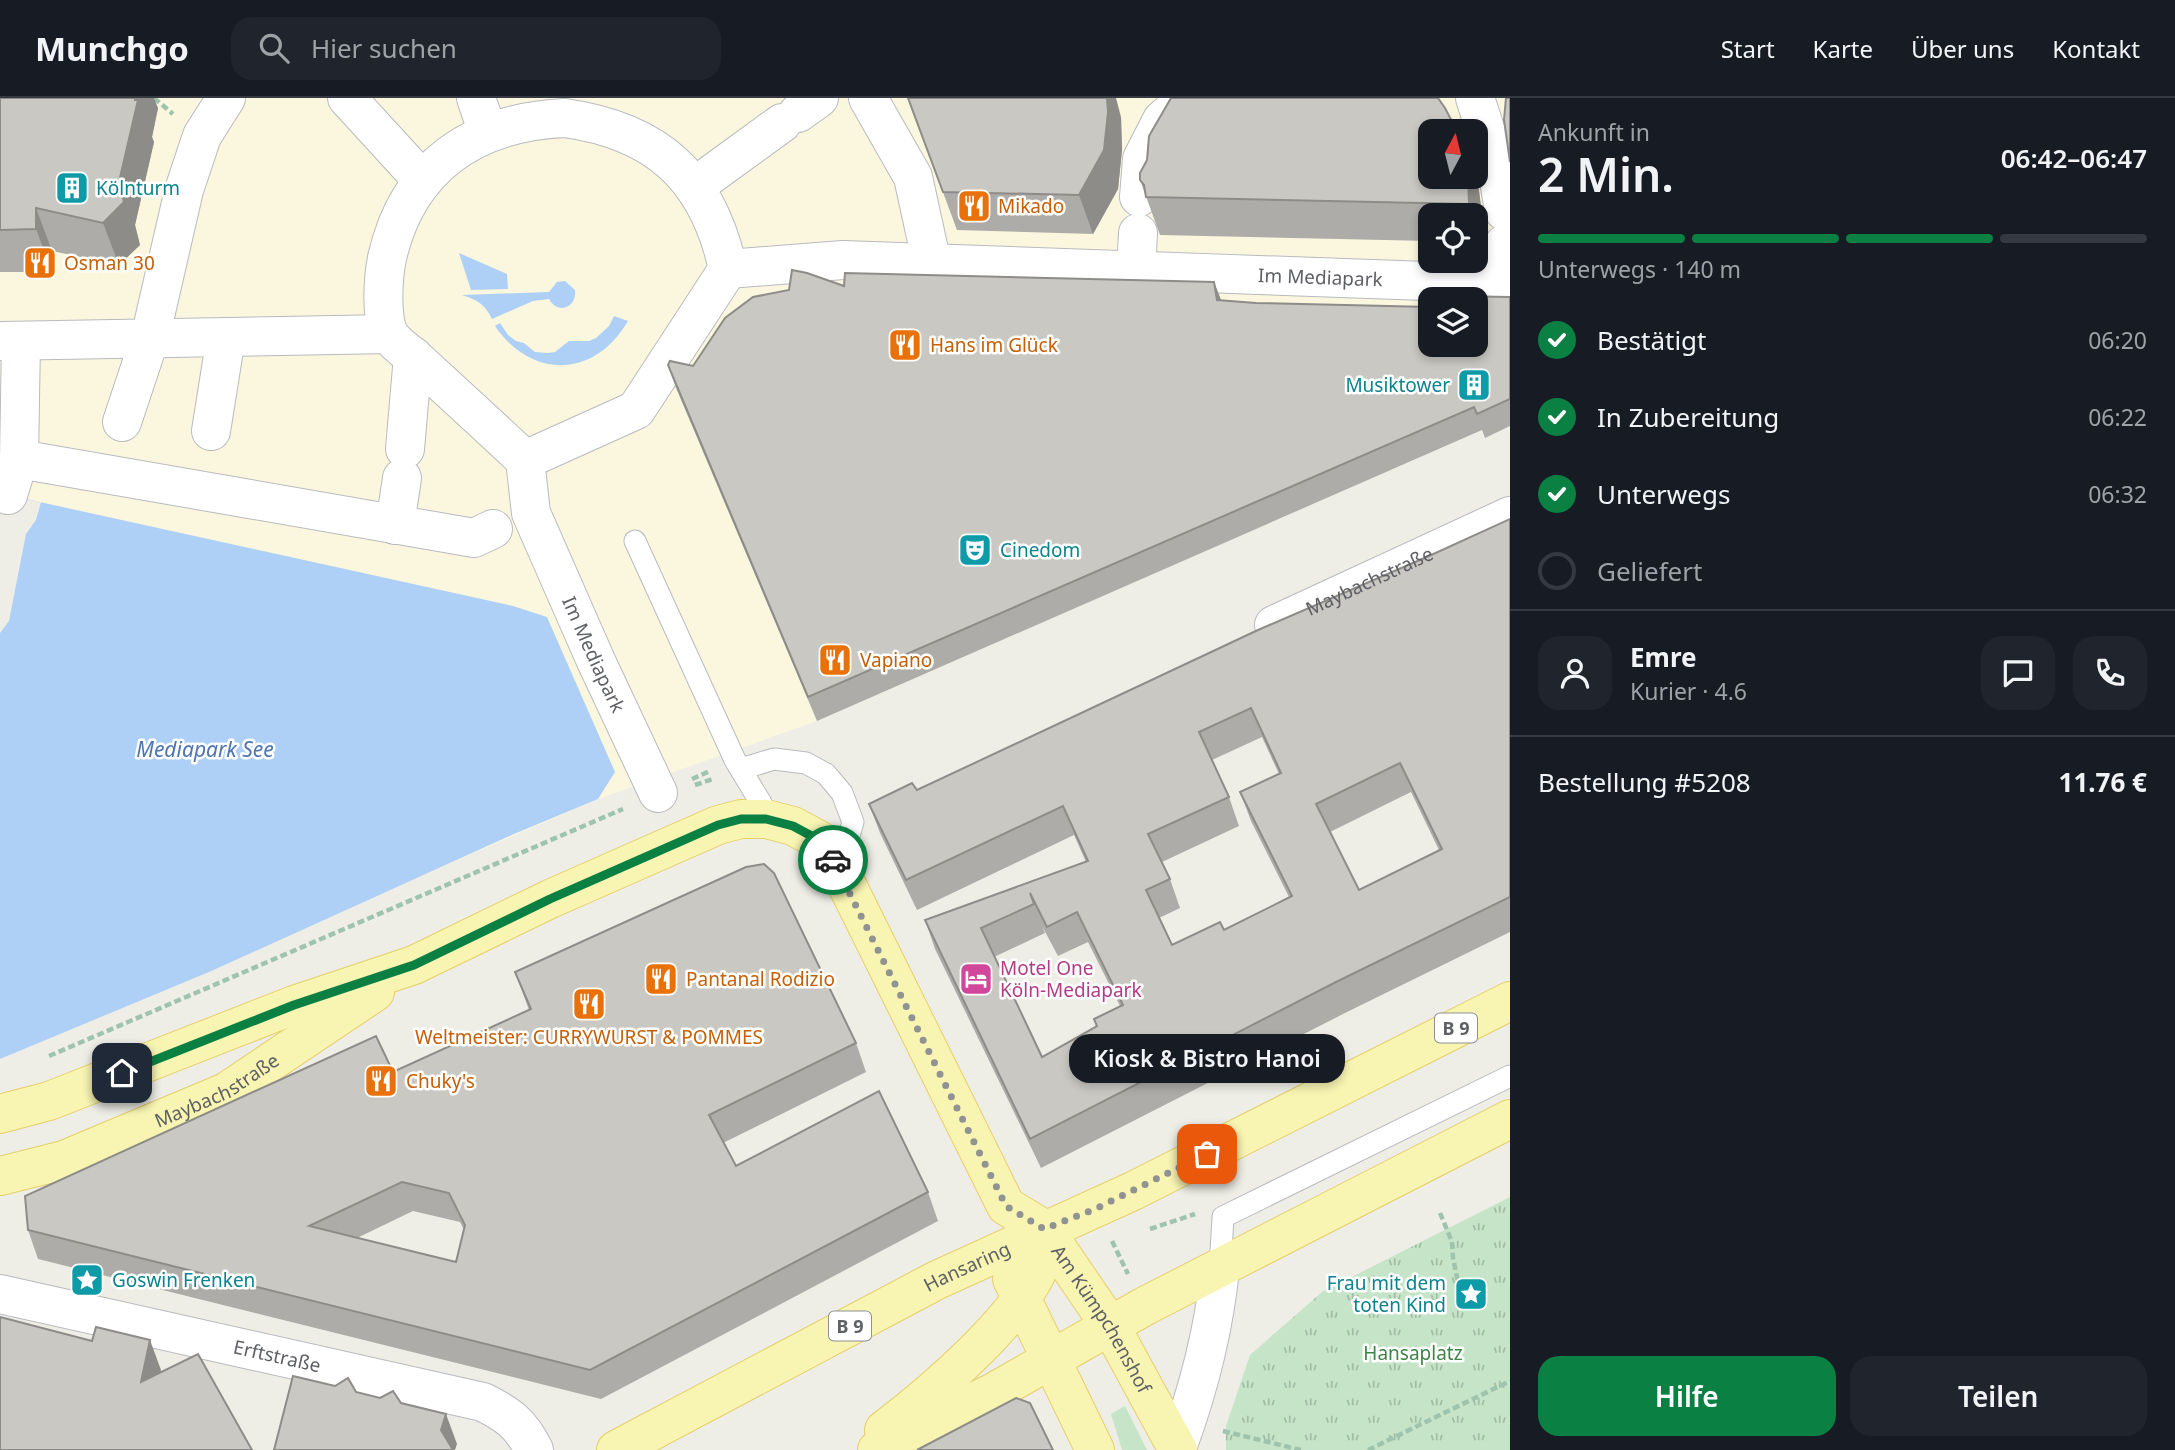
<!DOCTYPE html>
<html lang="de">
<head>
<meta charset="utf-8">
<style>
  :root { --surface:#171b24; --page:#20242c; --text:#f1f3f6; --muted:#9ea1a6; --line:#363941; --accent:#0b8043 }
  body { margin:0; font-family:"Noto Sans",sans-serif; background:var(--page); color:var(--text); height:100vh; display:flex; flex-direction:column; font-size:26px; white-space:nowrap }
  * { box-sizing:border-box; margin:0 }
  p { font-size:23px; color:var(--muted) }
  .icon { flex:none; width:38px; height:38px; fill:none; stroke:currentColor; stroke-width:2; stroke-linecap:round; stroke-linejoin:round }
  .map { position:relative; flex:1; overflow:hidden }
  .sheet { display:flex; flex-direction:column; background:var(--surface); width:665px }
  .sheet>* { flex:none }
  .needle { width:46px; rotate:7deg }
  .buttons { position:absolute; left:1418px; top:21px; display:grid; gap:14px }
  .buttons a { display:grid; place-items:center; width:70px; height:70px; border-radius:14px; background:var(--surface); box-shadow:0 4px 10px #0003; font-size:35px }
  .pin { position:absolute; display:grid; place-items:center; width:60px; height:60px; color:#fff; margin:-30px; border-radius:14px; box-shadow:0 4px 10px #0006 }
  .courier { position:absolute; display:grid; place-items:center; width:70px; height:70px; margin:-35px; border:5px solid #0b8043; border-radius:50%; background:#fff; color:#222; box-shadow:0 2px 9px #0007 }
  .bubble { position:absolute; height:49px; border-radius:21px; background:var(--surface); box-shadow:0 4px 10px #0003; font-size:23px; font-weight:600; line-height:49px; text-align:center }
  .headline em { font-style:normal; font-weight:600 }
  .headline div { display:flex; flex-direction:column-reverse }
  .headline { display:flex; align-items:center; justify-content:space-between; height:119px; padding:0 28px }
  h1 { font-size:46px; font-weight:600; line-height:52px }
  .bar { display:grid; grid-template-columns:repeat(4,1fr); gap:10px 7px; align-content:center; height:84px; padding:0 28px }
  .bar i { height:9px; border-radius:5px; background:var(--line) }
  .bar .on { background:var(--accent) }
  .bar p { grid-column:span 4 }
  .line { display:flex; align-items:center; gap:18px; padding:0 28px; border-top:2px solid var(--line) }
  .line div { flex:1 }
  .round { display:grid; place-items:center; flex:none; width:74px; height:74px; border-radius:21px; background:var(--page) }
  ol { padding:0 28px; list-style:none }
  li { display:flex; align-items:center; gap:21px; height:77px }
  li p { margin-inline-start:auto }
  li .icon { padding:7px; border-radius:50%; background:var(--accent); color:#fff; stroke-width:4 }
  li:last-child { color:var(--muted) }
  li i { width:38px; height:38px; border:4px solid var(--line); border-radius:50% }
  .action { display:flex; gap:14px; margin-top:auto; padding:14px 28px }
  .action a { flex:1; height:80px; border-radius:21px; background:var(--accent); color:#fff; font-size:28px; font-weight:600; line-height:80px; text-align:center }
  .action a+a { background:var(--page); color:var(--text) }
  header { display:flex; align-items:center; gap:42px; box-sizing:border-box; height:98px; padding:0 35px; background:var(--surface); border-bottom:2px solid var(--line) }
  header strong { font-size:33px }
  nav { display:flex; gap:38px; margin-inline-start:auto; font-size:24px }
  .search { width:490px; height:63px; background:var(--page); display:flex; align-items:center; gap:18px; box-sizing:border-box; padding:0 24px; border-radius:21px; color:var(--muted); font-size:26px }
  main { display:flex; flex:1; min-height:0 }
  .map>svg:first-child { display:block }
  .commercial { fill:#fbf7df; fill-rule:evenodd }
  .grass { fill:#c5e4c8 }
  .park { fill:url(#park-tufts) }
  .water { fill:#aed0f7 }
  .pier { fill:#efeee6 }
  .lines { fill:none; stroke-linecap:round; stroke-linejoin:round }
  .lane-casing { stroke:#b8babf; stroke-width:23 }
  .street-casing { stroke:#b8babf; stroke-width:40 }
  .primary-casing { stroke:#e5cf69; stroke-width:40 }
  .path { stroke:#9fc4ad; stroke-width:4.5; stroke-dasharray:7 3.5; stroke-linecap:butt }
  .lane { stroke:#fff; stroke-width:21 }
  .street { stroke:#fff; stroke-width:38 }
  .primary { stroke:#f8f4b2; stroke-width:38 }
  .wall { fill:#aeaca8; fill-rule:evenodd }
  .shaded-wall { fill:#8d8c88 }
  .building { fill:#cac8c3; stroke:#8d8c88; stroke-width:2; fill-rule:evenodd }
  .done { stroke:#919292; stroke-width:7; stroke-dasharray:0 12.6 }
  .route { stroke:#0b8043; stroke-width:9 }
  .labels { text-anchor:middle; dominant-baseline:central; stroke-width:5; stroke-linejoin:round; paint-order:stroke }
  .shield { fill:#fff; stroke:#8e9093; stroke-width:2 }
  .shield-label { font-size:18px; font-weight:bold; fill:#5e6065 }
  .culture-label { font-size:19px; fill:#0d838f; stroke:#fff; text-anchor:start }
  .food-label { font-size:19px; fill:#c56008; stroke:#fff; text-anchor:start }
  .street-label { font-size:19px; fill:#5e6065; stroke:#fff }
  .hotel-label { font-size:19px; fill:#b23c85; stroke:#fff; text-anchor:start }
  .park-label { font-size:19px; fill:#3e8448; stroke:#fff }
  .water-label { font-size:21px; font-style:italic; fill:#4f75b1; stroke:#fff }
</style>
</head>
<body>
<header>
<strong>Munchgo</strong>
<div class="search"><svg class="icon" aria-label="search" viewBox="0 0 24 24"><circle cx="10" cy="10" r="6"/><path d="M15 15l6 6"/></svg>Hier suchen</div>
<nav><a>Start</a><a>Karte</a><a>Über uns</a><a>Kontakt</a></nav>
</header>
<main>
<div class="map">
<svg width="1510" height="1352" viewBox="0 0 1510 1352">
  <defs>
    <pattern id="park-tufts" width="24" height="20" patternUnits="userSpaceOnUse" patternTransform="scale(1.75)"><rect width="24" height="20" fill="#c5e4c8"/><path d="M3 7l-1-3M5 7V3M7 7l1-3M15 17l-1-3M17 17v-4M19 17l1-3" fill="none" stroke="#a3bca6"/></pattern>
  </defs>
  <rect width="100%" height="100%" fill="#efeee6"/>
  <!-- commercial -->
  <path class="commercial" d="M0 0H1510V328L1485 339 1481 332 817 623 598 701 0 961ZM1430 33H1475V79H1430ZM1430 117H1475V163H1430ZM1430 201H1475V247H1430Z"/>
  <!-- grass -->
  <path class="grass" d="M1125 1308 1147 1352H1122L1111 1316Z"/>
  <!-- park -->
  <path class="park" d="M1510 1099V1352H1226V1328L1250 1257 1322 1194Z"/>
  <!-- water -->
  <g class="water">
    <path d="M459 155 507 176 508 191 471 192Z"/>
    <path d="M565 183 575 192C577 210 558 217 549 201L533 203 492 221C485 206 477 202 462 197L549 194 557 184Z"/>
    <path d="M614 218 628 223C595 280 532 282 495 228L500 225 508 237 516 243 524 245 535 254 548 255 555 254 569 243H589L596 240 609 228Z"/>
    <path d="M0 397H8L513 508 547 519 615 674 598 701 514 736 209 874 0 961Z"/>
  </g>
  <!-- pier -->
  <path class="pier" d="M0 397 41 404 36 422 26 436 9 523 0 535Z"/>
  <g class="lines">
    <defs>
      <g id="lane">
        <path d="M635 443 735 662 761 705 766 721"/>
        <path d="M741 671 774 661 806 665 826 676 842 695 853 724 839 771"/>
        <path d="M1220 1171 1223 1119 1510 978"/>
      </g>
      <g id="street">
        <path d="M347 0 423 83"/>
        <path d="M476 0 488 35"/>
        <path d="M868 0 913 79 932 166"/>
        <path d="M1475 0 1496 64 1504 113"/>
        <path d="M798 15 819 0"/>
        <path d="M565 20C657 33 708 79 728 171L636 312 525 362C490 329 454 296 419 264 411 256 393 245 388 234 381 215 383 180 387 160 408 68 474 24 565 20Z"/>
        <path d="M694 89 782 25"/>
        <path d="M1139 99 1142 61 1162 22 1187 0"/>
        <path d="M1504 146 1507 186"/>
        <path id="s1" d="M728 171 843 162 1510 186"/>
        <path d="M1136 172 1138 135"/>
        <path d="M0 243 389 236"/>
        <path d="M122 324 150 240 184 92 202 38 226 0"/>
        <path d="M211 333 226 239"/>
        <path d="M405 351 413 258"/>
        <path d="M19 361 474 440 493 431"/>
        <path id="s2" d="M525 362 531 415 596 563 658 695"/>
        <path d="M8 397 19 361 21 243"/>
        <path d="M395 427 402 380"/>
        <path id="s3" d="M1274 527 1510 418"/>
        <path id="s4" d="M0 1196 483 1304C509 1317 521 1326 534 1352"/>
        <path d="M1177 1350C1198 1293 1214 1231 1220 1171"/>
      </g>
      <g id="primary">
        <path id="s5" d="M0 1016 49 1003 294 907 414 867 550 801 718 727 741 721H766L793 728 819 742 839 771 1006 1108 1044 1131 1111 1229 1178 1352"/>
        <path id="s6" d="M0 1078 64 1062 226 994 375 894"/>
        <path d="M1012 1181 1095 1352"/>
        <path d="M884 1332C930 1297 1029 1214 1043 1158 1045 1150 1044 1140 1044 1131"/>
        <path id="s7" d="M616 1352 937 1182 1133 1093 1510 903"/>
        <path d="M877 1352 994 1294 1145 1208 1510 1021"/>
      </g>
    </defs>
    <!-- lane casing -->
    <use href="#lane" class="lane-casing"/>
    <!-- street casing -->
    <use href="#street" class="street-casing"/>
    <!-- primary casing -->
    <use href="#primary" class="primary-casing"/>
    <!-- path -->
    <g class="path">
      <path d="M154 0 173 16"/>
      <path d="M692 681 710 673"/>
      <path d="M695 687 713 681"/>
      <path d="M49 958 623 711"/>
      <path d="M1440 1115 1452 1144 1453 1160 1459 1189 1477 1183"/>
      <path d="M1150 1131 1195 1116"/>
      <path d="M1112 1143 1128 1176"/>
      <path d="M1223 1333 1301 1352"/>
      <path d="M1368 1352 1510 1283"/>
    </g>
    <!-- lane -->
    <use href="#lane" class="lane"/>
    <!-- street -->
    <use href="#street" class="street"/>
    <!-- primary -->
    <use href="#primary" class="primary"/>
  </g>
  <!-- wall -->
  <g class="wall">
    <path d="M0 0 158 10 152 39 154 44 135 127 140 147 119 167 52 153V174H0Z"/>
    <path d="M908 0 1121 19 1122 52 1118 91 1093 136 957 132Z"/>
    <path d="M1140 82 1478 86 1482 115 1483 144H1475V117H1430V143L1160 137Z"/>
    <path d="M1214 184 1221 203 1430 247 1510 199V328L1485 340 1482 332 817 623 676 290 668 267 693 268 844 188Z"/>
    <path d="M1510 421V834L1347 914 1041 1070 935 851 925 822 1086 764 1074 737 917 812 880 735 869 706 917 692ZM1262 639 1279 676 1240 694 1251 723 1289 799 1224 832 1172 847 1159 820 1180 810 1170 781 1162 764 1239 728 1229 699 1212 662ZM1411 694 1439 752 1359 792 1330 734ZM1042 828 1058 858 1088 844 1120 908 1094 921 1096 928 1042 959 994 859 1045 835Z"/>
    <path d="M515 874 856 945 866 974 723 1045 736 1068 928 1094 938 1123 601 1301 38 1161 28 1132 393 974 529 912ZM413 1113 460 1124 464 1132 456 1164 357 1140Z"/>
  </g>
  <!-- shaded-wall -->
  <g class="shaded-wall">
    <path d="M135 0H154L158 10 152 39 154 44 135 127 140 147 119 167 103 125 119 84Z"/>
    <path d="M1107 0H1116L1121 19 1122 52 1118 91 1093 136 1079 97Z"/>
    <path d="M1468 79H1475L1478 86 1482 115 1483 144 1475 124V117H1473L1469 106Z"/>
    <path d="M36 110 52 153V174L36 131Z"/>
    <path d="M1214 184 1223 207 1217 202Z"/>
    <path d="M150 1242 161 1272 152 1314 141 1284Z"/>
    <path d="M446 1316 457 1346 455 1352H448L441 1332Z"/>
  </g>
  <!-- building -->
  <g class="building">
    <path d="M0 0H135V2H138L119 84 124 104 103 125 36 110V131L0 132Z"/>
    <path d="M908 0H1107L1108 14 1104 52 1079 97 943 94Z"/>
    <path d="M1171 0H1438L1445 10 1457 33H1430V79H1468L1469 106 1146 99 1144 87 1140 82V75L1147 62 1149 38Z"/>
    <path d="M1506 0H1510V64L1504 22Z"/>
    <path d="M792 172 807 175 844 188 845 175 1214 184 1217 202 1256 205 1430 209V247H1475V201H1453V198L1510 199V301L1477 316 1474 309 808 599 668 267 670 263 693 268 725 220 753 199 789 192Z"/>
    <path d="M1510 421V799L1336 884 1030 1041 925 822 1088 763 1063 708 906 782 869 706 912 685 917 692 1258 532 1429 458ZM1251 610 1281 675 1240 694 1292 798 1224 832 1220 824 1172 847 1146 792 1170 781 1148 736 1229 699 1199 634ZM1400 665 1442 751 1359 792 1316 706ZM1030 795 1047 829 1077 814 1123 907 1094 921 1097 928 1042 959 981 830 1034 806Z"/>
    <path d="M764 766 774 775 856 945 709 1017 736 1068 879 993 928 1094 590 1272 28 1132 25 1098 376 938 393 974 531 911 515 874 746 769ZM402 1084 449 1095 465 1127 456 1164 309 1128Z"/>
    <path d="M0 1219 92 1243 96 1229 150 1242 141 1284 198 1256 252 1352H0Z"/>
    <path d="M293 1278 335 1288 348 1280 356 1294 380 1300 393 1293 401 1305 446 1316 441 1332 453 1352H274Z"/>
    <path d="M1016 1300 1030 1305 1053 1352H917Z"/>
  </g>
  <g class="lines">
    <!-- done -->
    <path class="done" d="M833 762 1006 1108 1044 1131 1095 1111 1207 1056"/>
    <!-- route -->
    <path class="route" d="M122 975 294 907 414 867 550 801 718 727 741 721H766L793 728 819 742 833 762"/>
  </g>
  <!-- icons -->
  <defs>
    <symbol id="building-square" viewBox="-11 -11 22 22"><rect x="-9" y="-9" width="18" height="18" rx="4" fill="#0f9aa8" stroke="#fff"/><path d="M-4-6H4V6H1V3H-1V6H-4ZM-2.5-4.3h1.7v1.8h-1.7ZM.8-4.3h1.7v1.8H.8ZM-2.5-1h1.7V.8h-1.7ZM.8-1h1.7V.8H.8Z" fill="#fff"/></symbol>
    <symbol id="restaurant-square" viewBox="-11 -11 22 22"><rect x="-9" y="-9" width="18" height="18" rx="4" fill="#e8710a" stroke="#fff"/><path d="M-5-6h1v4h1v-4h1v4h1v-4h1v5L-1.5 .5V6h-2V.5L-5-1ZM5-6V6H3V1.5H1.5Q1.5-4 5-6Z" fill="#fff"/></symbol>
    <symbol id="theatre-square" viewBox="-11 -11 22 22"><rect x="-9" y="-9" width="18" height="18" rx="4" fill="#0f9aa8" stroke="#fff"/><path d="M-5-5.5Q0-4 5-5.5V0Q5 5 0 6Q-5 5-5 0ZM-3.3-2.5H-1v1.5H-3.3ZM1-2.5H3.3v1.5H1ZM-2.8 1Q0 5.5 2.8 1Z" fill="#fff"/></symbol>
    <symbol id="hotel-square" viewBox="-11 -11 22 22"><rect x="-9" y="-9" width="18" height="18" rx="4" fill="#d1479c" stroke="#fff"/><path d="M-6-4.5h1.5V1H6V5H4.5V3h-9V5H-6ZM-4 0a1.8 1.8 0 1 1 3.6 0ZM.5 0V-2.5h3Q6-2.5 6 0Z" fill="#fff"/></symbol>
    <symbol id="sight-square" viewBox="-11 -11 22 22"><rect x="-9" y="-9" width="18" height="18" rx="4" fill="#0f9aa8" stroke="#fff"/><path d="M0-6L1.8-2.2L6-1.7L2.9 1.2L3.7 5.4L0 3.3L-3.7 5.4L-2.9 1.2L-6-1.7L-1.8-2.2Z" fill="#fff"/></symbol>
  </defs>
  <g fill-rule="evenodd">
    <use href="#building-square" x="53" y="71" width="38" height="38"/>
    <use href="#restaurant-square" x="955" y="89" width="38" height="38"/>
    <use href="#restaurant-square" x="21" y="146" width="38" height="38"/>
    <use href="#restaurant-square" x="886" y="228" width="38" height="38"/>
    <use href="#building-square" x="1455" y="268" width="38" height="38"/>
    <use href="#theatre-square" x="956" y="433" width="38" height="38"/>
    <use href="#restaurant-square" x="816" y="543" width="38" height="38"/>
    <use href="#restaurant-square" x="642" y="862" width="38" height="38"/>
    <use href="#hotel-square" x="957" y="862" width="38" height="38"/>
    <use href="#restaurant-square" x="570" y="887" width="38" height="38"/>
    <use href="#restaurant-square" x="362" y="964" width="38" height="38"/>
    <use href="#sight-square" x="68" y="1163" width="38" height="38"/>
    <use href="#sight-square" x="1452" y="1177" width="38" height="38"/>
  </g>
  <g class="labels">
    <!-- shield labels -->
    <g class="shield">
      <rect x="1435" y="915.5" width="42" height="29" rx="5"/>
      <rect x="829" y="1213.5" width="42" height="29" rx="5"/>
    </g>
    <g class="shield-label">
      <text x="1456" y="930">B 9</text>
      <text x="850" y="1228">B 9</text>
    </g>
    <!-- culture labels -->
    <g class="culture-label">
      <text x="96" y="90">Kölnturm</text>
      <text x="1450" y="287" text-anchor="end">Musiktower</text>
      <text x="1000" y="452">Cinedom</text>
      <text x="112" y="1182">Goswin Frenken</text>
      <text x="1446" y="1185" text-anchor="end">Frau mit dem<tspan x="1446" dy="22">toten Kind</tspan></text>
    </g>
    <!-- food labels -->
    <g class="food-label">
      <text x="998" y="108">Mikado</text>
      <text x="64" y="165">Osman 30</text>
      <text x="930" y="247">Hans im Glück</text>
      <text x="860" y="562">Vapiano</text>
      <text x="686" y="881">Pantanal Rodizio</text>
      <text x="589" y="939" text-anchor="middle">Weltmeister: CURRYWURST &amp; POMMES</text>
      <text x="406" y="983">Chuky's</text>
    </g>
    <!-- street labels -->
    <g class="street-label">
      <text stroke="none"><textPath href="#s1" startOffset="593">Im Mediapark</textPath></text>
      <text stroke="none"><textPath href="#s3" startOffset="105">Maybachstraße</textPath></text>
      <text stroke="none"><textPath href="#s2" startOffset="208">Im Mediapark</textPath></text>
      <text stroke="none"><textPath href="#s6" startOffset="234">Maybachstraße</textPath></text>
      <text stroke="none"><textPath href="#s7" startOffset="396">Hansaring</textPath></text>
      <text stroke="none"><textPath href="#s5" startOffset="1444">Am Kümpchenshof</textPath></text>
      <text stroke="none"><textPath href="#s4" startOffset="284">Erftstraße</textPath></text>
    </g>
    <!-- hotel labels -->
    <g class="hotel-label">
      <text x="1000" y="870">Motel One<tspan x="1000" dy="22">Köln-Mediapark</tspan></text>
    </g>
    <!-- park labels -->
    <g class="park-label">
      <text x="1413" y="1255">Hansaplatz</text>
    </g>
    <!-- water labels -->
    <g class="water-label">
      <text x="205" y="651">Mediapark See</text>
    </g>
  </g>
</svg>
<div class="buttons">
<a><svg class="needle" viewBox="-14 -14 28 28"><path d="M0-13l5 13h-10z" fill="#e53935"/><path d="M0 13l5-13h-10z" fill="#9ea1a6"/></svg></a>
<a><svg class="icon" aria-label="locate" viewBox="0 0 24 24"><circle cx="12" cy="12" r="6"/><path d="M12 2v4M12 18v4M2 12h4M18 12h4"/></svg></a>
<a><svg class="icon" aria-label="layers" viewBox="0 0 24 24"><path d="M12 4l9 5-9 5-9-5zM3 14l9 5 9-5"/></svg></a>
</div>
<div class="pin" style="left:1207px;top:1056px;background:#ea580c"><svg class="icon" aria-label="bag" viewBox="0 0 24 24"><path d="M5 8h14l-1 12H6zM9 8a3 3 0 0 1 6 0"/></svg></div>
<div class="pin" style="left:122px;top:975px;background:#1f2937"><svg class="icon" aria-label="home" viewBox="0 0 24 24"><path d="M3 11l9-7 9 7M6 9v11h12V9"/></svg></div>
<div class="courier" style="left:833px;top:762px"><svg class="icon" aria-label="car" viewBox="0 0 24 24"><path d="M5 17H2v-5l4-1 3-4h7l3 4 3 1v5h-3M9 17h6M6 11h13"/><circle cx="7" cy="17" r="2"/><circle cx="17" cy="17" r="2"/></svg></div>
<div class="bubble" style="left:1069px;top:936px;width:276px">Kiosk &amp; Bistro Hanoi</div>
</div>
<section class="sheet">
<div class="headline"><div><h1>2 Min.</h1><p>Ankunft in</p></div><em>06:42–06:47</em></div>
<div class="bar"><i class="on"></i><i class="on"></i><i class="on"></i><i></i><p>Unterwegs · 140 m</p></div>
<ol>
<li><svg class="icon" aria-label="check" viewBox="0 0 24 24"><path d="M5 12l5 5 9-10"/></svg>Bestätigt<p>06:20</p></li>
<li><svg class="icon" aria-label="check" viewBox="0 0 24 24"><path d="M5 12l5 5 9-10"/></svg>In Zubereitung<p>06:22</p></li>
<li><svg class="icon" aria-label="check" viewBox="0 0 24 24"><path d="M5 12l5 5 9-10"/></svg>Unterwegs<p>06:32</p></li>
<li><i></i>Geliefert</li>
</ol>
<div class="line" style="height:126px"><a class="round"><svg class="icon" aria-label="person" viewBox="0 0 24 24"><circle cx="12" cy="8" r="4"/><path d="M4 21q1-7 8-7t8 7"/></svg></a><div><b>Emre</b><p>Kurier · 4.6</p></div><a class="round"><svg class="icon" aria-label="chat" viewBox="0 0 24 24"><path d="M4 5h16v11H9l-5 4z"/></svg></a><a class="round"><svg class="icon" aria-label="phone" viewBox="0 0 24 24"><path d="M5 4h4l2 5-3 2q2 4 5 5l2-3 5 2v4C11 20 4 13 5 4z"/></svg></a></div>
<div class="line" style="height:91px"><div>Bestellung #5208</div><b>11.76 €</b></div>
<div class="action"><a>Hilfe</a><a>Teilen</a></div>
</section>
</main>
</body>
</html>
